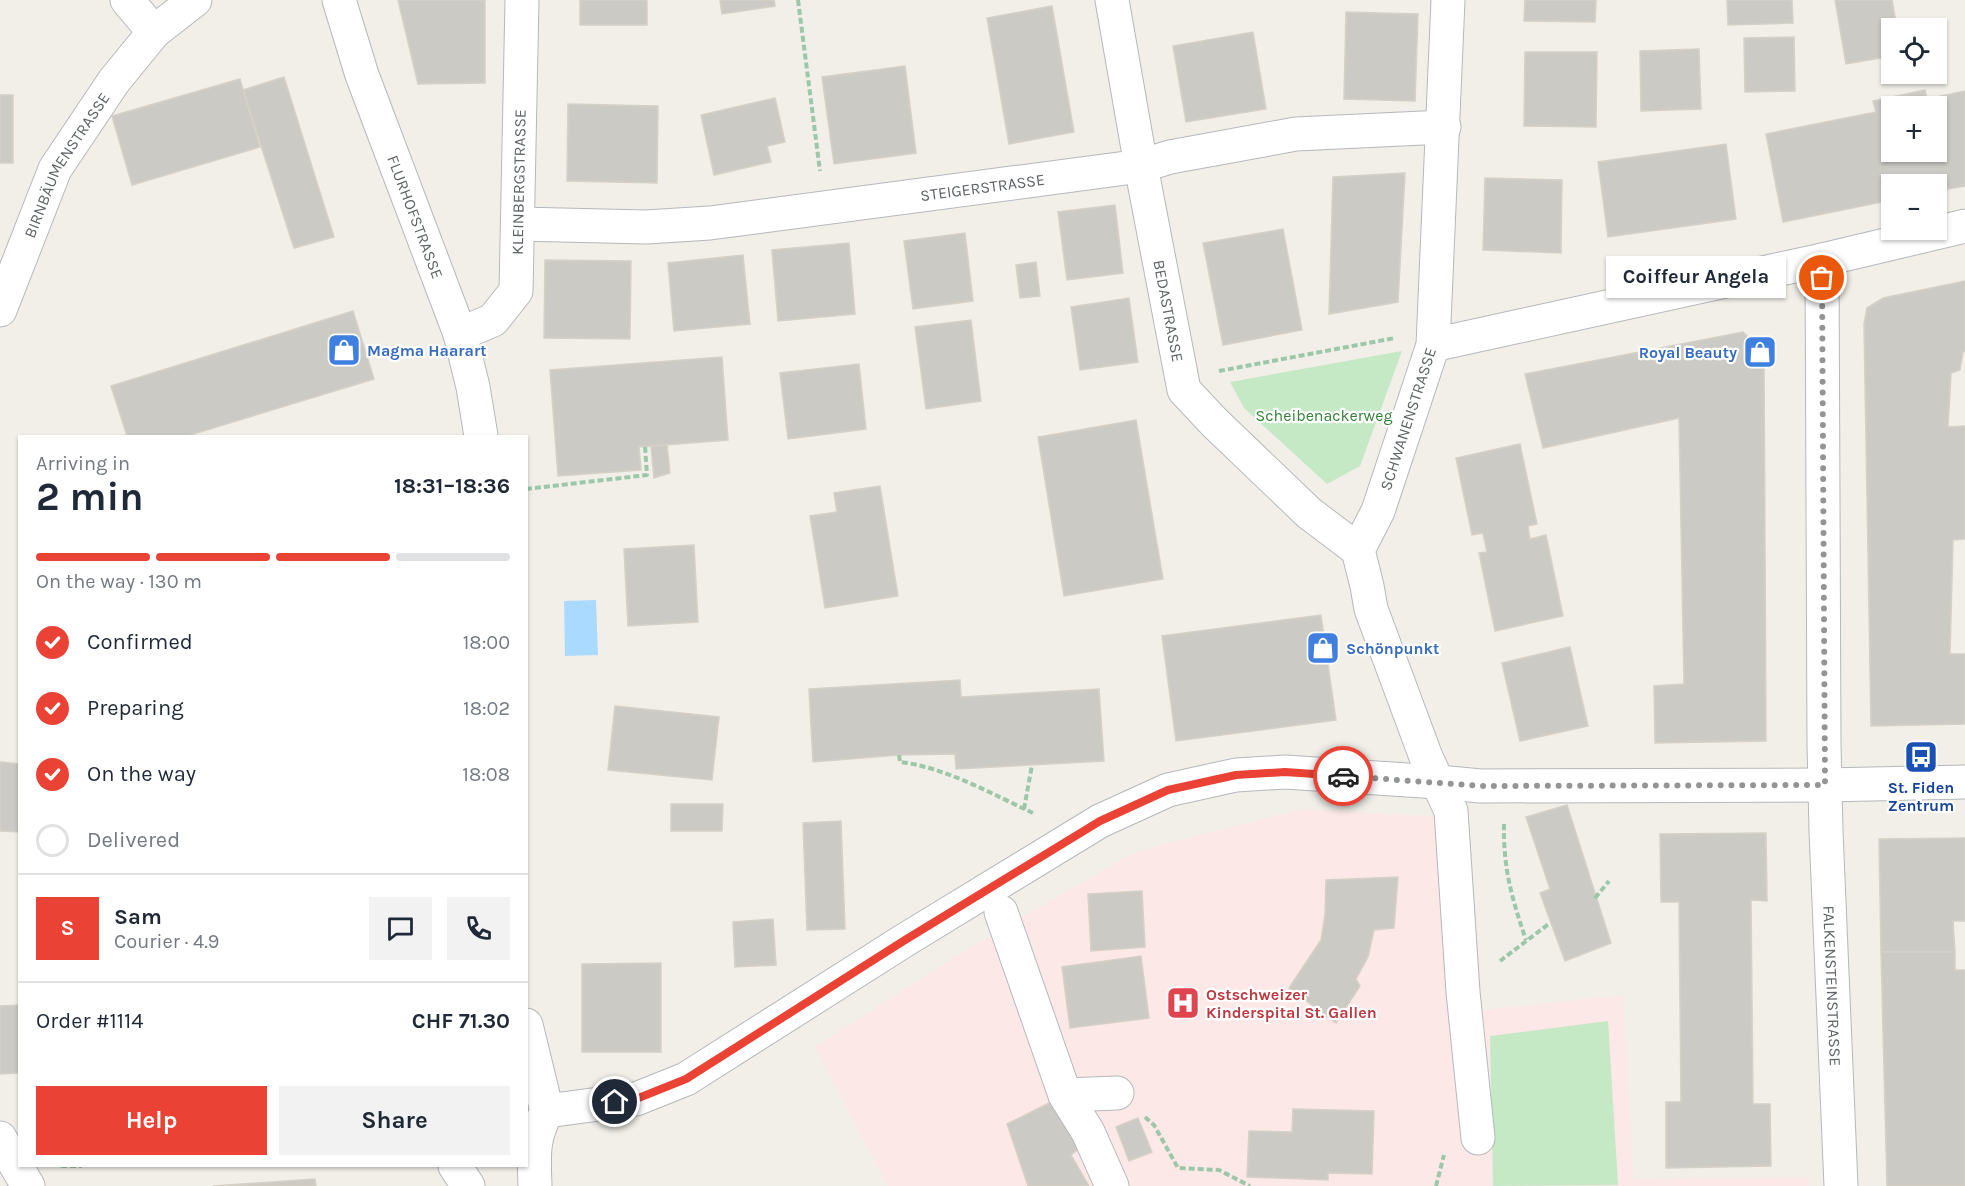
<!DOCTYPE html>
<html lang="en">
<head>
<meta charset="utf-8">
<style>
  :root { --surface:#fff; --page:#f2f2f3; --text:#1f2937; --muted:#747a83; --line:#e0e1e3; --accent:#ea4335 }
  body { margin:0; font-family:Karla,sans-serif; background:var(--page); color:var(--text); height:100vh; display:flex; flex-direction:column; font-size:22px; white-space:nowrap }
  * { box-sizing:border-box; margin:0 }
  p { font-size:20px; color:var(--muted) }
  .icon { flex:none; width:33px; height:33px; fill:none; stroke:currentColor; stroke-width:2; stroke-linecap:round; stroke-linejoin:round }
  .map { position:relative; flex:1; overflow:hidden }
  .details { position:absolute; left:18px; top:435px; width:510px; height:732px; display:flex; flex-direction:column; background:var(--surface); border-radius:0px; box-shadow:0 2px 4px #0004 }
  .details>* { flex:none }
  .buttons { position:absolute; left:1881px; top:18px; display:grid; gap:12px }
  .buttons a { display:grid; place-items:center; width:66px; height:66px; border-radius:0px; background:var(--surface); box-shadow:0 2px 4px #0004; font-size:30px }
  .pin { position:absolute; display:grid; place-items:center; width:51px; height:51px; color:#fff; margin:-26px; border:3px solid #fff; border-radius:50%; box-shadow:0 2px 6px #0007 }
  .courier { position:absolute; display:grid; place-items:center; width:60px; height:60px; margin:-30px; border:4px solid #ea4335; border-radius:50%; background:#fff; color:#222; box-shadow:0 2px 8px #0007 }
  .bubble { position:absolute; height:42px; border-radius:0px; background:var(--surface); box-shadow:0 2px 4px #0004; font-size:20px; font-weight:700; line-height:42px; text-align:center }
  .headline em { font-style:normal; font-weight:700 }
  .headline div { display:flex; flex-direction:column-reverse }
  .headline { display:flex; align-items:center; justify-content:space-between; height:102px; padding:0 18px }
  h1 { font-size:39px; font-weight:700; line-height:45px }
  .bar { display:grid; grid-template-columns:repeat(4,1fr); gap:9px 6px; align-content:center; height:72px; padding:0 18px }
  .bar i { height:8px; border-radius:4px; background:var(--line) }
  .bar .selected { background:var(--accent) }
  .bar p { grid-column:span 4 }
  .line { display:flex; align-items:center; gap:15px; padding:0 18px; border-top:2px solid var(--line) }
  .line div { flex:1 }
  .round { display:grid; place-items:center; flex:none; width:63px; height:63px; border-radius:0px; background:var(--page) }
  ol { padding:0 18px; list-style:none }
  li { display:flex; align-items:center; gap:18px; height:66px }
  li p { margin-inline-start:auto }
  li .icon { padding:6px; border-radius:50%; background:var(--accent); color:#fff; stroke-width:4 }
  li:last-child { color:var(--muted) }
  li i { width:33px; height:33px; border:3px solid var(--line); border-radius:50% }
  .action { display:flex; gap:12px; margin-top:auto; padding:12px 18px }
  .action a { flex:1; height:69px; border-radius:0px; background:var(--accent); color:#fff; font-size:24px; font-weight:700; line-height:69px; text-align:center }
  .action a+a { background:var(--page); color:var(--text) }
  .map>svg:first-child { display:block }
  .medical { fill:#fce8e6 }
  .green { fill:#c5e8c5 }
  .water { fill:#aadaff }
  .building { fill:#cccac5; stroke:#d6d1c6; stroke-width:1.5; fill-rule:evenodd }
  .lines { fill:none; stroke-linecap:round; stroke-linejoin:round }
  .minor-casing { stroke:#b5b8bc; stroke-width:35 }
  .path { stroke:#9cc7a9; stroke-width:4; stroke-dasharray:6 3; stroke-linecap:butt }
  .minor { stroke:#fff; stroke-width:33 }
  .done { stroke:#929495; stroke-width:6; stroke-dasharray:0 10.8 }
  .route { stroke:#ea4335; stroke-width:8 }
  .labels { text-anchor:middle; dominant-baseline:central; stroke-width:4.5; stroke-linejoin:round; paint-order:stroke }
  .street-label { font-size:16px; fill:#5f6368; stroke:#fff }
  .shop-label { font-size:16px; font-weight:bold; fill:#366cbe; stroke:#fff; text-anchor:start }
  .park-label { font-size:16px; fill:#348238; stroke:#fff }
  .transit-label { font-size:16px; font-weight:bold; fill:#164399; stroke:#fff }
  .health-label { font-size:16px; font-weight:bold; fill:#be3a42; stroke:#fff; text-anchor:start }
</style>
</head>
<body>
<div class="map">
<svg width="1965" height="1186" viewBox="0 0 1965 1186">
  <rect width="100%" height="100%" fill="#f1efe8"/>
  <!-- medical -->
  <path class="medical" d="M1302 809 1468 818 1483 1010 1623 995 1633 1179 1809 1177V1186H888L815 1047 961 953 1135 852Z"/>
  <!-- green -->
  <g class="green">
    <path d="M1402 351 1360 466 1327 484 1244 408 1230 382Z"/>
    <path d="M1608 1021 1618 1185 1493 1186 1490 1036Z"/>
  </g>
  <!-- water -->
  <path class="water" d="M596 600 598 655 565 656 564 601Z"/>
  <!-- building -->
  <g class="building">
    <path d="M398 0H485V83L418 84Z"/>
    <rect x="580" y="0" width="67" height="25"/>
    <path d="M720 0H774L775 6 722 14Z"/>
    <path d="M1525 0H1596L1595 22 1524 21Z"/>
    <path d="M1727 0H1792L1793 23 1728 25Z"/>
    <path d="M1835 0H1892L1897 28H1892V56L1846 64Z"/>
    <path d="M1052 6 1074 132 1009 144 987 18Z"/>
    <path d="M1346 12 1418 14 1415 101 1344 99Z"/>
    <path d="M1253 32 1266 109 1186 122 1173 46Z"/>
    <path d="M1794 37 1795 91 1745 92 1744 38Z"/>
    <path d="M1699 49 1701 109 1641 111 1640 51Z"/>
    <path d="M1525 52H1597L1596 127 1524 126Z"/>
    <path d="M905 66 916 153 834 164 822 77Z"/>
    <path d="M284 77 334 237 294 248 243 90Z"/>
    <path d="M240 79 260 147 132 185 112 116Z"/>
    <path d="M1925 90 1927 99 1965 91V186L1936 191V184H1892V200L1783 222 1766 134 1876 112 1873 101ZM1892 106H1936V152H1892Z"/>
    <rect x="0" y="95" width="13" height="68"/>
    <path d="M775 98 785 142 767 146 771 162 714 175 701 115Z"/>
    <path d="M568 104 658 106 657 183 567 181Z"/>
    <path d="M1726 144 1736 219 1608 237 1598 162Z"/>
    <path d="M1405 173 1398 302 1329 314 1333 177Z"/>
    <path d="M1485 178 1562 180 1561 253 1483 250Z"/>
    <path d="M1115 205 1123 273 1067 280 1058 212Z"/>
    <path d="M1283 229 1302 330 1223 345 1203 243Z"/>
    <path d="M965 233 973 301 913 309 904 241Z"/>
    <path d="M849 243 855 314 778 321 772 250Z"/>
    <path d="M743 255 750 324 674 331 668 263Z"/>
    <path d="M545 260 631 261 630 339 544 338Z"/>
    <path d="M1036 262 1040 296 1020 298 1016 265Z"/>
    <path d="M1965 281V351L1963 352 1960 370 1951 373 1948 427 1965 426V539L1953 540 1950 654H1965V724L1871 726 1864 324 1867 308 1883 298Z"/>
    <path d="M1129 298 1138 362 1080 370 1071 307Z"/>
    <path d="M353 311 374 379 187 436H127L111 386Z"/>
    <path d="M971 320 981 401 926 409 915 327Z"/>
    <path d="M1743 332 1764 352 1766 741 1655 743 1654 686 1684 684 1679 418 1543 448 1525 374Z"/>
    <path d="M722 357 728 440 639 447 641 470 558 476 550 370Z"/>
    <path d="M859 364 866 429 788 439 780 373Z"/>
    <path d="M1136 420 1163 579 1064 596 1038 437Z"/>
    <path d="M1520 444 1537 524 1528 526 1530 539 1546 535 1563 616 1495 631 1479 553 1487 552 1483 533 1472 535 1456 458Z"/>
    <path d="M667 445 670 473 654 478 651 446Z"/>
    <path d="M880 486 898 596 825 608 810 516 837 512 834 493Z"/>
    <path d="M694 545 698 622 628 626 624 549Z"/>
    <path d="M1321 615 1336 720 1176 741 1162 636Z"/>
    <path d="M1570 647 1588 726 1520 741 1502 663Z"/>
    <path d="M960 680 961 697 1099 689 1104 761 956 769 955 754 899 755 813 762 809 689Z"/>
    <path d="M615 706 719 717 712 780 608 770Z"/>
    <path d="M0 762 20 764V832L0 831Z"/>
    <path d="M671 804H723L722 831H671Z"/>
    <path d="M1567 805 1611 943 1565 961 1540 893 1550 889 1526 817Z"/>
    <path d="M841 821 845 929 807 930 803 823Z"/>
    <path d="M1766 833 1767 901 1751 900 1753 1104H1770L1771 1166 1666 1168V1102H1681L1679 902H1661L1660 834Z"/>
    <path d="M1965 838V921H1953L1955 952H1881L1879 839Z"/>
    <path d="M1398 877 1394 928 1374 930 1368 957 1356 979 1360 986 1336 1023 1289 988 1321 940 1325 915 1326 880Z"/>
    <path d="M1142 891 1145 947 1091 951 1088 894Z"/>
    <path d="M773 919 776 965 735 967 733 922Z"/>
    <path d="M1881 952H1955V970H1965V1186H1887Z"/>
    <path d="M1141 956 1149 1018 1070 1028 1062 967Z"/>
    <path d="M661 963V1052H582V964Z"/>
    <path d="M20 1005V1073L0 1074V1006Z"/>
    <path d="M1055 1100 1081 1147 1071 1155 1089 1186H1028L1007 1124Z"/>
    <path d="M1293 1109 1374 1111 1372 1174 1328 1173V1180L1247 1177 1249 1131 1292 1132Z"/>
    <path d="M1138 1118 1152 1152 1129 1161 1116 1127Z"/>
    <path d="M315 1179 316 1186H213Z"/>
  </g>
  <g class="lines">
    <defs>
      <g id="minor">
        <path d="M127 0 154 32"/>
        <path id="s1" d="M339 0 362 75 460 334 473 387 481 436"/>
        <path id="s2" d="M1112 0 1141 166 1184 390 1214 422 1309 513 1358 550"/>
        <path d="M1448 0 1433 345 1378 511 1358 550 1367 586 1371 609 1426 757 1451 811 1463 992 1478 1138"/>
        <path id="s3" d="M519 224 646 227 710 223 1141 166 1170 157 1296 134 1444 127"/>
        <path id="s4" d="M1822 260 1824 744 1826 831 1841 1186"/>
        <path id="s5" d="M0 310 55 169 114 81 154 32 195 0"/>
        <path id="s6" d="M460 334 493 320 516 291 522 0"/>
        <path d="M1433 345 1822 260 1965 226"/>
        <path d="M1001 912 1065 1095 1117 1093"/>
        <path d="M526 1025 547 1111C532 1139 534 1155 535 1186"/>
        <path d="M1065 1095 1088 1132 1112 1186"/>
        <path d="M547 1111 636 1099 686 1079 905 940 1100 821 1168 790 1236 775 1285 772 1438 782 1481 786 1825 785 1965 782"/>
        <path d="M0 1138 28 1186"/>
        <path d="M455 1166 468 1186"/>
      </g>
    </defs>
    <!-- minor casing -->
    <use href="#minor" class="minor-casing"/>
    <!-- path -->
    <g class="path">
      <path d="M798 0 820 171"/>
      <path d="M1219 371 1395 338"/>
      <path d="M526 489 647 475 645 446"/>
      <path d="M899 755 900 762C945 767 994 795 1035 814"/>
      <path d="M1024 809 1032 765"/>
      <path d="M1504 824C1503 868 1512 899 1526 940"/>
      <path d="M1595 898 1609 881"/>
      <path d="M1500 961 1550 923"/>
      <path d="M1145 1117 1154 1125 1178 1168 1219 1170 1250 1186"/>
      <path d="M61 1166H82"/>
      <path d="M1436 1186 1444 1155"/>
    </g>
    <!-- minor -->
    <use href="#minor" class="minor"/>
  </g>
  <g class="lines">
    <!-- done -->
    <path class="done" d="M1343 776 1481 786 1825 785 1822 278"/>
    <!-- route -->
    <path class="route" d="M615 1102 636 1099 686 1079 905 940 1100 821 1168 790 1236 775 1285 772 1343 776"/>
  </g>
  <!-- icons -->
  <defs>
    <symbol id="shop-square" viewBox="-11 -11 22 22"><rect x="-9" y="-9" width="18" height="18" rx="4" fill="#3f7fe0" stroke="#fff"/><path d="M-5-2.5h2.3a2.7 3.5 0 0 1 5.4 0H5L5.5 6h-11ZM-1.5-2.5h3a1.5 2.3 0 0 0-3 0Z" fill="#fff"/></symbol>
    <symbol id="bus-square" viewBox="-11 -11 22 22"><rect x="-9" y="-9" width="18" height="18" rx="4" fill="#1a4fb4" stroke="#fff"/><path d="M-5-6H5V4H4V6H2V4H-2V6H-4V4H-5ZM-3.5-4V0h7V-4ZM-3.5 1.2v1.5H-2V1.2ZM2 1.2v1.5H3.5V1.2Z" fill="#fff"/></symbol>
    <symbol id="hospital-square" viewBox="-11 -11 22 22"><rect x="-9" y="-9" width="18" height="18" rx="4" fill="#e0444e" stroke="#fff"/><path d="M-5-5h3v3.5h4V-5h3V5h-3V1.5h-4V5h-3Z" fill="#fff"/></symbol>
  </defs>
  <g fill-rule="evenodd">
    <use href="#shop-square" x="325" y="331" width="38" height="38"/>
    <use href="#shop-square" x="1741" y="333" width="38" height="38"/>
    <use href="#shop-square" x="1304" y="629" width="38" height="38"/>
    <use href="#bus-square" x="1902" y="738" width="38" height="38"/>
    <use href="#hospital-square" x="1164" y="984" width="38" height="38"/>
  </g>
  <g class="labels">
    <!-- street labels -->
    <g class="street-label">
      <text stroke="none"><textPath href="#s5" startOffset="160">BIRNBÄUMENSTRASSE</textPath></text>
      <text stroke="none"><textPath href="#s6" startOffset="182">KLEINBERGSTRASSE</textPath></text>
      <text stroke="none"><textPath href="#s3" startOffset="466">STEIGERSTRASSE</textPath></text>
      <text stroke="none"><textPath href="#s1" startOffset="230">FLURHOFSTRASSE</textPath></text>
      <text stroke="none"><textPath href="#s2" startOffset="316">BEDASTRASSE</textPath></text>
      <text transform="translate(1408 419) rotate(-72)">SCHWANENSTRASSE</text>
      <text stroke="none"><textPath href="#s4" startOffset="726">FALKENSTEINSTRASSE</textPath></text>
    </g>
    <!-- shop labels -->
    <g class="shop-label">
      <text x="367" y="350">Magma Haarart</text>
      <text x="1737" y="352" text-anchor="end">Royal Beauty</text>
      <text x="1346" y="648">Schönpunkt</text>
    </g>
    <!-- park labels -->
    <g class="park-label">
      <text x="1324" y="415">Scheibenackerweg</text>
    </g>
    <!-- transit labels -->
    <g class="transit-label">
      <text x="1921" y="787">St. Fiden<tspan x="1921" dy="18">Zentrum</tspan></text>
    </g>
    <!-- health labels -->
    <g class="health-label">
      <text x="1206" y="994">Ostschweizer<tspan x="1206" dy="18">Kinderspital St. Gallen</tspan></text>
    </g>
  </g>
</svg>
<div class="buttons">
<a><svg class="icon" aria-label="locate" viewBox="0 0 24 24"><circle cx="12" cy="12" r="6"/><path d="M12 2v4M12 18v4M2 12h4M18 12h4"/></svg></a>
<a>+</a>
<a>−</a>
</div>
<div class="pin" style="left:1822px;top:278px;background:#ea580c"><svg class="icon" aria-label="bag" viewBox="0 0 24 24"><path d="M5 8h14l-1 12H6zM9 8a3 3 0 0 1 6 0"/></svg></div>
<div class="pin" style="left:615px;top:1102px;background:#1f2937"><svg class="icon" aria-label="home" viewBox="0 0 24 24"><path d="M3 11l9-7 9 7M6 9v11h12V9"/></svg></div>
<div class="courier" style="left:1343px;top:776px"><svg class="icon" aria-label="car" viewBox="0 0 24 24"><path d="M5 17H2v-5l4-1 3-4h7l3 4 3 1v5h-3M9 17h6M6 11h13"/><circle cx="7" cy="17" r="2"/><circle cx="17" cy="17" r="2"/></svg></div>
<div class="bubble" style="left:1606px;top:256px;width:180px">Coiffeur Angela</div>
<section class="details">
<div class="headline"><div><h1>2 min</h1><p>Arriving in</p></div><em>18:31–18:36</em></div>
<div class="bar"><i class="selected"></i><i class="selected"></i><i class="selected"></i><i></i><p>On the way · 130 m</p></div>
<ol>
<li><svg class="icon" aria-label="check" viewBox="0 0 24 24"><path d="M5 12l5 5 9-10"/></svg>Confirmed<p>18:00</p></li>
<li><svg class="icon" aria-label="check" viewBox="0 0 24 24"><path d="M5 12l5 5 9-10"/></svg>Preparing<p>18:02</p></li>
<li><svg class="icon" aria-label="check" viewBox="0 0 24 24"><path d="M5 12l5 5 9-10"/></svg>On the way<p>18:08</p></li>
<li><i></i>Delivered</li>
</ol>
<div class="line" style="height:108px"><b class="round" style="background:var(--accent);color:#fff">S</b><div><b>Sam</b><p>Courier · 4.9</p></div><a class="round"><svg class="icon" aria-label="chat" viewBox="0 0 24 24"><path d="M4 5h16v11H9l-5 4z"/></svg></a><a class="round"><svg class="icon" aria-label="phone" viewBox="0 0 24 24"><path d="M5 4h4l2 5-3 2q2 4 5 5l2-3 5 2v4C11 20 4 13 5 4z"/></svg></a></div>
<div class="line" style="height:78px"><div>Order #1114</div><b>CHF 71.30</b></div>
<div class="action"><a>Help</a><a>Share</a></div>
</section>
</div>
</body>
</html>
